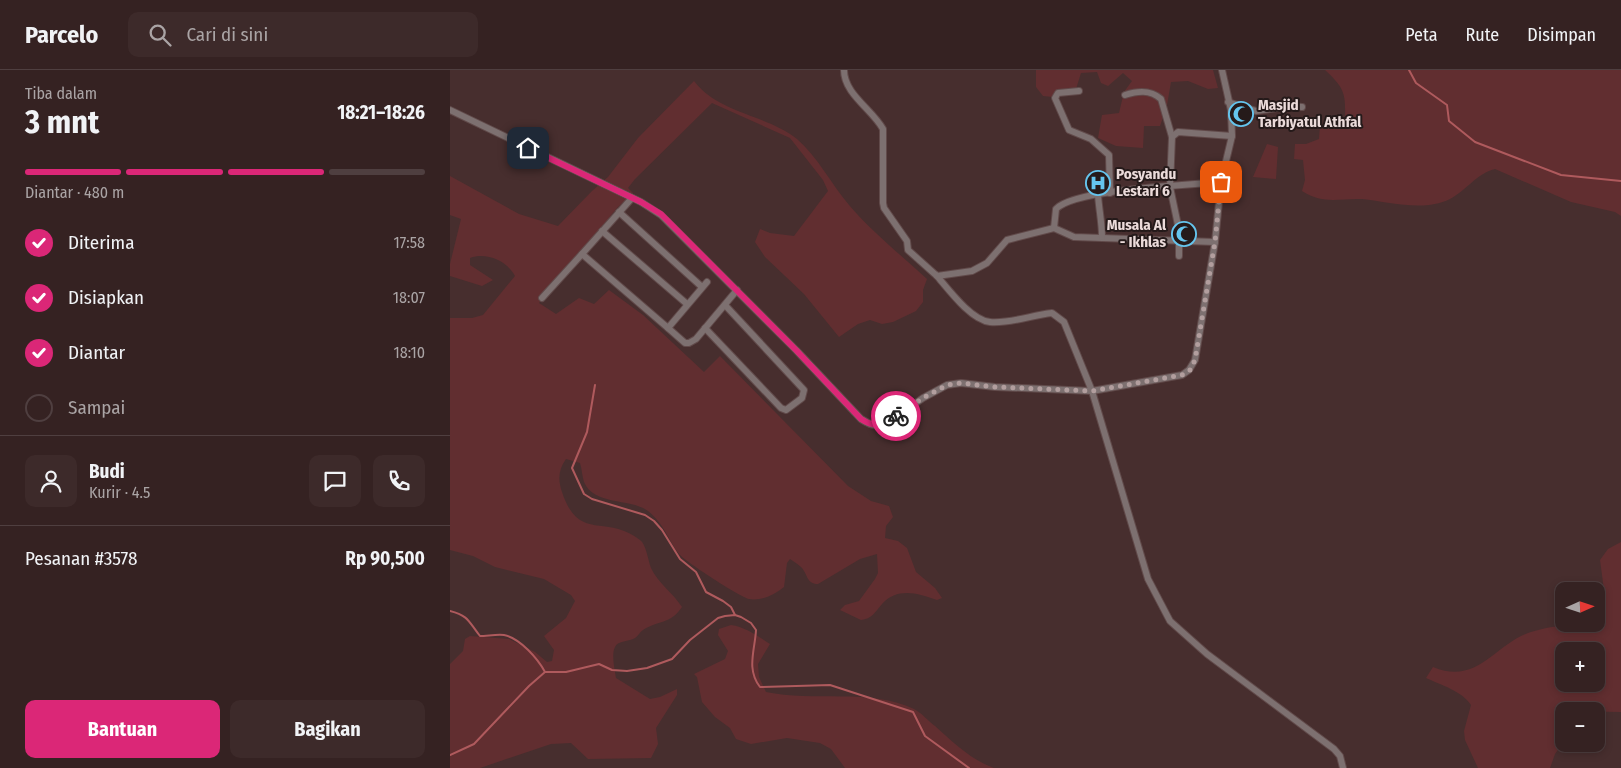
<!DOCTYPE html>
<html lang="id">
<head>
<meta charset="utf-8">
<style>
  :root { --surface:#352222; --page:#3d2a2a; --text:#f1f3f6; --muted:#aaa4a5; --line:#4f3f40; --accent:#db2777 }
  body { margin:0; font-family:"Fira Sans Condensed",sans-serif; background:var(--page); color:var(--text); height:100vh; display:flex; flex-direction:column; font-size:19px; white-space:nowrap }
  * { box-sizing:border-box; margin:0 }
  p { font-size:16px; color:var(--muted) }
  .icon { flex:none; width:28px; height:28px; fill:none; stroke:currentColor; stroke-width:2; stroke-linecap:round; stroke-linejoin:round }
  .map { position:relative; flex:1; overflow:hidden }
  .side { display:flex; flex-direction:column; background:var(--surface); width:450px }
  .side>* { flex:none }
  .needle { width:32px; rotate:87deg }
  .tools { position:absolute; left:1105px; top:512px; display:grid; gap:10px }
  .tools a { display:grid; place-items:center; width:50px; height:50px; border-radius:10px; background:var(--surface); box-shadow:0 2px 8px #0003,0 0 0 1px var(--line); font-size:25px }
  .pin { position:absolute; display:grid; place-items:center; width:42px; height:42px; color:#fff; margin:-21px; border-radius:10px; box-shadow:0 2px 8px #0006 }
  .courier { position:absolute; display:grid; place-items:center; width:50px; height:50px; margin:-25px; border:4px solid #db2777; border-radius:50%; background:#fff; color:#222; box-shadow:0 1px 6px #0007 }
  .overview em { font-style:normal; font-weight:700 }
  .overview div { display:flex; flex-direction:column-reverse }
  .overview { display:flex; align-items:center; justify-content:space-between; height:85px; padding:0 25px }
  h1 { font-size:32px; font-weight:700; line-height:38px }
  .bar { display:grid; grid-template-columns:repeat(4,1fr); gap:8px 5px; align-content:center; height:60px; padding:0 25px }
  .bar i { height:6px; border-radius:4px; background:var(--line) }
  .bar .active { background:var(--accent) }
  .bar p { grid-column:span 4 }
  .line { display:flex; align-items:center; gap:12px; padding:0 25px; border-top:1px solid var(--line) }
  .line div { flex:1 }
  .round { display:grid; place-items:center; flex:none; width:52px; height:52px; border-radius:10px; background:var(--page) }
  ol { padding:0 25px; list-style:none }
  li { display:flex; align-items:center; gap:15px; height:55px }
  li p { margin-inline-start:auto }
  li .icon { padding:5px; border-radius:50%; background:var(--accent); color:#fff; stroke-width:4 }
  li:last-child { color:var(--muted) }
  li i { width:28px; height:28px; border:2px solid var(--line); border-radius:50% }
  .cta { display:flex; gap:10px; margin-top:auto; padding:10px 25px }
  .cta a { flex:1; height:58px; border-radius:10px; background:var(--accent); color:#fff; font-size:20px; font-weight:700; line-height:58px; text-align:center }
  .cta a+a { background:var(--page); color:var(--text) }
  header { display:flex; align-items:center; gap:30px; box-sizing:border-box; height:70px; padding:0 25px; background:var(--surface); border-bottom:1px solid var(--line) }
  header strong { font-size:24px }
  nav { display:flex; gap:28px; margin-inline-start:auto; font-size:18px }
  .search { width:350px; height:45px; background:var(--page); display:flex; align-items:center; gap:12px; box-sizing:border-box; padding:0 18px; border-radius:10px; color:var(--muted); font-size:19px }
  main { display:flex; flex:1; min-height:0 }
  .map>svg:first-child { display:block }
  .green { fill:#612e30; fill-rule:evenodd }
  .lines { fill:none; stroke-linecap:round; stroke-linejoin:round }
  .stream { stroke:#af5a5d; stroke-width:2 }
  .street-casing { stroke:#614a4a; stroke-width:8 }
  .street { stroke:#7d7070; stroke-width:6 }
  .done { stroke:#b29e9e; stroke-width:5; stroke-dasharray:0 9 }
  .route { stroke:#db2777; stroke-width:6 }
  .labels { text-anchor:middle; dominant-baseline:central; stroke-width:4; stroke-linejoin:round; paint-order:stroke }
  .poi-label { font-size:15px; font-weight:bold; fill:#ebdbda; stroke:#251a1a; text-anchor:start }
</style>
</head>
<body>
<header>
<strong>Parcelo</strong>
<div class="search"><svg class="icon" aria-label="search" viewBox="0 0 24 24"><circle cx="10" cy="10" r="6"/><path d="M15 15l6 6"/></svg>Cari di sini</div>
<nav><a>Peta</a><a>Rute</a><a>Disimpan</a></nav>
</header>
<main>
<section class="side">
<div class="overview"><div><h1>3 mnt</h1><p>Tiba dalam</p></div><em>18:21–18:26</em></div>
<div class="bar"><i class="active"></i><i class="active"></i><i class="active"></i><i></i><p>Diantar · 480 m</p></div>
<ol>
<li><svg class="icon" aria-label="check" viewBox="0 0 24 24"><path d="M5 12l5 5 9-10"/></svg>Diterima<p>17:58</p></li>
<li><svg class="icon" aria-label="check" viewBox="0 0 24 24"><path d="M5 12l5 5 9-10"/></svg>Disiapkan<p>18:07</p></li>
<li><svg class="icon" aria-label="check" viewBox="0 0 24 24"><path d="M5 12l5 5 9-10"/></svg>Diantar<p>18:10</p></li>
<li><i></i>Sampai</li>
</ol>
<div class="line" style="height:90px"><a class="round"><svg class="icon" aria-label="person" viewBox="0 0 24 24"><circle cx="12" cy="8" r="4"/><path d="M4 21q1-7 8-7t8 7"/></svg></a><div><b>Budi</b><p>Kurir · 4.5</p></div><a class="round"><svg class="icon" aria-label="chat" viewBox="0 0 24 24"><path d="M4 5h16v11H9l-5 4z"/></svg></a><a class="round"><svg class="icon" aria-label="phone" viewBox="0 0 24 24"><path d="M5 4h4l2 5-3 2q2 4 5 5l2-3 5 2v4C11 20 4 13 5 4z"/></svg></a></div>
<div class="line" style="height:65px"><div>Pesanan #3578</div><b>Rp 90,500</b></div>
<div class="cta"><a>Bantuan</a><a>Bagikan</a></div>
</section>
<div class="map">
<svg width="1171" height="698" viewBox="0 0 1171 698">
  <rect width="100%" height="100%" fill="#472e2e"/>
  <!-- green -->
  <g class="green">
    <path d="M586 0H763L768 18 758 19 738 11 721 12 717 35 710 56H694L693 78 666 76 648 68 652 45 669 43 674 22 682 11 673 3 658 16 651 13 647 2 631 3 626 19 603 27 593 26 586 17Z"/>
    <path d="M875 0H1171V146L1165 142 1121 132 1045 99C1026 104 1017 120 1000 129 974 142 940 132 912 129 889 128 874 135 852 121L855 110 853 90 844 89 845 74H856L869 69 870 56H895C895 26 898 21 875 0Z"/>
    <path d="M244 11C269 44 316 44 347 69 367 86 382 115 399 135 422 162 451 185 477 209L473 220V232L466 241 443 252 432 254 420 250 408 254 389 267 354 224 315 187 305 172 310 159 320 163 344 166 378 121 373 110 340 68 262 33 185 109 178 118 183 123 167 138 89 233 106 244 129 228 144 234 159 220 193 245 254 302 270 286 398 416 421 431 439 436 443 447 436 456 435 468 448 471 457 478 466 502 485 518 492 528 487 530C468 523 447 517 432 534 425 542 422 549 411 550L390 540 395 535 409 531 425 509 428 503 427 484 410 489 368 514C356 514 358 504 351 497 348 494 344 492 340 489L337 493 334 517C324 525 312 531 299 529 290 527 236 492 229 484 217 468 215 455 198 441 181 428 144 436 134 412 132 406 132 399 130 393L116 389C108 400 108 410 112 422 129 473 155 443 190 470 196 474 198 490 201 498 208 513 223 523 232 537 220 555 208 550 193 560 190 562 188 566 185 568 179 572 168 570 165 577 161 585 165 600 166 608L200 629 210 627 227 619V625L206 658 208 674 201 688 138 689 121 673 101 674 30 698H0V594L13 581 15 569 20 566 59 569 85 582 97 592 102 591 104 580 94 566 116 548 125 531 121 525 94 509 45 497 23 486 0 480V248H22L33 245 65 206C57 191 37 182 20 188V195L43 210 32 216 0 206V194L11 149 0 145V106L69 144 108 156 142 121 158 107 188 68Z"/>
    <path d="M817 74 828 77 826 109 803 107Z"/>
    <path d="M1171 472V642L1114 641V671L1105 684 1100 698H1028L1015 670 1014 661 1021 635C1012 621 991 615 976 608L983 597C1028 616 1044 574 1081 562 1103 555 1124 554 1146 554V544L1156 535 1150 490 1158 479ZM1114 581H1146V614H1114Z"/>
    <path d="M281 555C295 557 308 566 320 574L308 594 309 607 316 622C362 632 421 618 464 639 472 643 478 651 485 656 503 672 521 690 544 698H395L381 679 370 673 337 668 301 674 286 669 280 658 265 647 252 632 247 607 244 604 275 589 278 581 268 565 269 559Z"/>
  </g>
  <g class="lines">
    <!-- stream -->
    <g class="stream">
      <path d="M959 0 966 13 997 35 999 51 1025 72 1111 105 1171 111"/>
      <path d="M145 315 137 362 122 398 134 424 142 429 195 445 204 451 212 460 230 489 246 502 256 522 273 531 281 537 285 545"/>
      <path d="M0 541C19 546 18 551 30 566 37 566 47 564 54 565 70 568 88 589 95 602"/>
      <path d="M0 685 24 674 79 616 95 602H116L149 594 162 600 177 601 197 598 222 589 240 570 268 548 275 546 285 545 291 547 301 553 306 560C305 580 296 599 310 617L380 615 463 642 475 666 519 698"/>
    </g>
    <defs>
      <g id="street">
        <path d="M394 0C394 24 422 39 433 59V133L434 138 457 171 458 180 487 206 522 201 537 193 557 170 604 158 624 167 765 172"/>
        <path d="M629 21 608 23 605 28 619 60 641 69 659 85 660 123"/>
        <path d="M675 25C687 21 700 19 711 29L722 67 720 117 729 160V186"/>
        <path d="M778 32 806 41 842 36 852 37"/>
        <path d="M0 40 191 132 211 145 346 280 411 349C419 354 425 357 435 355L473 328 497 315 511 313 545 317 642 321 732 305 739 300 745 290 765 172 771 112 782 66 781 40 772 0"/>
        <path d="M722 67 728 62 782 66"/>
        <path d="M648 125C649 139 652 153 652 167"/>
        <path d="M182 128 132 184 218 258 257 212"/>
        <path d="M169 142 252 217"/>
        <path d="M604 158 606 139C625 119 739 115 771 112"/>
        <path d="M152 161 237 234"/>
        <path d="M487 206C499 220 521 250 540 252 560 254 582 245 602 243L614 252 642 321 698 509 720 551 757 584 884 679 890 686 893 698"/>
        <path d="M92 228 132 184"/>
        <path d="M218 258 235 273H239L246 269 287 220"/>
        <path d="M255 258 331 338 336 340 352 328 354 320 275 235"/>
      </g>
    </defs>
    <!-- street casing -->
    <use href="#street" class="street-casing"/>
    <!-- street -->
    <use href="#street" class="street"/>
  </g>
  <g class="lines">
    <!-- done -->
    <path class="done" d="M446 346 473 328 497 315 511 313 545 317 642 321 732 305 740 300 745 290 765 172 771 112"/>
    <!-- route -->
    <path class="route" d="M78 78 191 132 211 144 346 280 411 349C425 358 433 356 446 346"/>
  </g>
  <!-- icons -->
  <defs>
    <symbol id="mosque-ring" viewBox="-11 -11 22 22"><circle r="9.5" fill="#251a1a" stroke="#65c5ee" stroke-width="1.5"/><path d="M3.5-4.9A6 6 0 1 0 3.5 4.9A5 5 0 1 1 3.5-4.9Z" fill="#65c5ee"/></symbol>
    <symbol id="hospital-ring" viewBox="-11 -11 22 22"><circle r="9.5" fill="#251a1a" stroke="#65c5ee" stroke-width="1.5"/><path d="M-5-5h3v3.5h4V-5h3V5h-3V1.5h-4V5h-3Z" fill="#65c5ee"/></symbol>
  </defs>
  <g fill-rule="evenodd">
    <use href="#mosque-ring" x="777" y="30" width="28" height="28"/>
    <use href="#hospital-ring" x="634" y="99" width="28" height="28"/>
    <use href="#mosque-ring" x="720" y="150" width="28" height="28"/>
  </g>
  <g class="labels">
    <!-- poi labels -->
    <g class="poi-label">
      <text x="808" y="35">Masjid<tspan x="808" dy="17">Tarbiyatul Athfal</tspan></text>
      <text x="666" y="104">Posyandu<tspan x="666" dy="17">Lestari 6</tspan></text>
      <text x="716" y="155" text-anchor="end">Musala Al<tspan x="716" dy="17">- Ikhlas</tspan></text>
    </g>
  </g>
</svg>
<div class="tools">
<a><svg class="needle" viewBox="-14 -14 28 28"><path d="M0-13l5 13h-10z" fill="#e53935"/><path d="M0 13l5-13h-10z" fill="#aaa4a5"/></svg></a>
<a>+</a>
<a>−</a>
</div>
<div class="pin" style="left:771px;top:112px;background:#ea580c"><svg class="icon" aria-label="bag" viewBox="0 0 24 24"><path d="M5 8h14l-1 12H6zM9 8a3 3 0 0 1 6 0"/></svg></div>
<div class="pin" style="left:78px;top:78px;background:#1f2937"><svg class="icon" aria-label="home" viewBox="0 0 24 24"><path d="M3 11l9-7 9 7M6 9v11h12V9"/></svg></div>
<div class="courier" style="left:446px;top:346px"><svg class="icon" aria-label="bike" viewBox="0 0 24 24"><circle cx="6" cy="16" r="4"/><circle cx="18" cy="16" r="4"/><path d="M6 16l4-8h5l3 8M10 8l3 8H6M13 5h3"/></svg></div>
</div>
</main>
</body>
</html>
